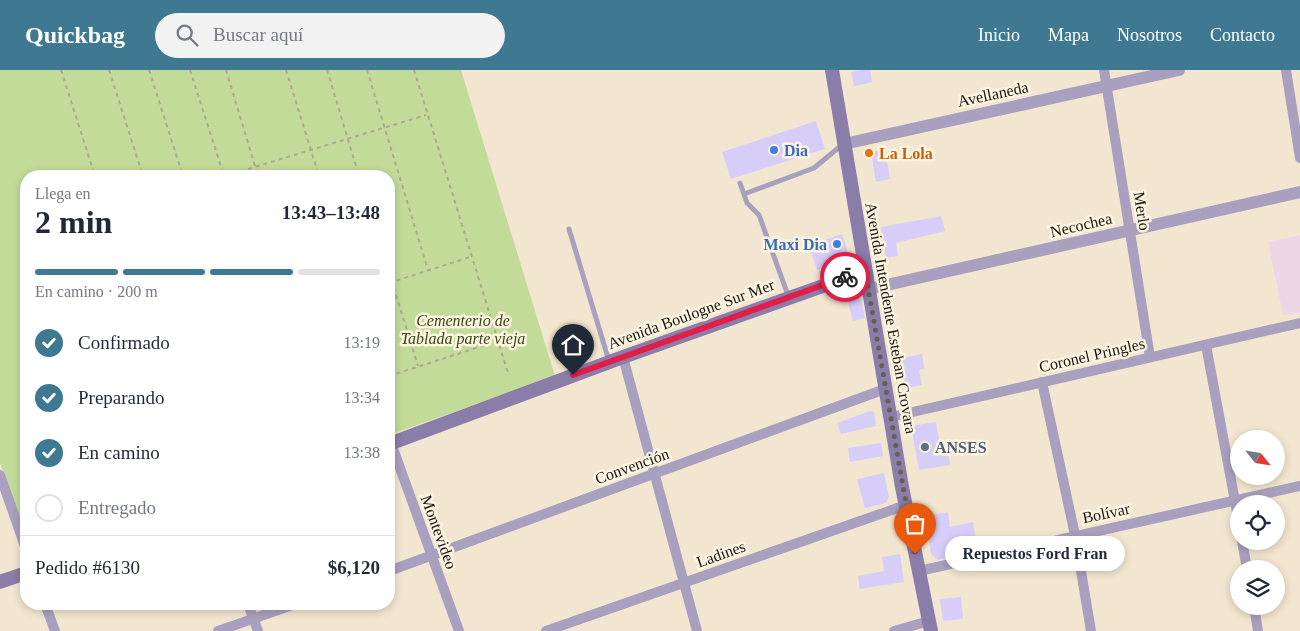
<!DOCTYPE html>
<html lang="es">
<head>
<meta charset="utf-8">
<style>
  :root { --surface:#fff; --page:#f2f2f3; --text:#1f2937; --muted:#747a83; --line:#e0e1e3; --accent:#3e7991 }
  body { margin:0; font-family:"Times New Roman",serif; background:var(--page); color:var(--text); height:100vh; display:flex; flex-direction:column; font-size:19px; white-space:nowrap }
  * { box-sizing:border-box; margin:0 }
  p { font-size:16px; color:var(--muted) }
  .icon { flex:none; width:28px; height:28px; fill:none; stroke:currentColor; stroke-width:2; stroke-linecap:round; stroke-linejoin:round }
  .map { position:relative; flex:1; overflow:hidden }
  .sheet { position:absolute; left:20px; top:100px; width:375px; height:440px; display:flex; flex-direction:column; background:var(--surface); border-radius:20px; box-shadow:0 2px 8px #0003 }
  .sheet>* { flex:none }
  .needle { width:32px; rotate:120deg }
  .fabs { position:absolute; left:1230px; top:360px; display:grid; gap:10px }
  .fabs a { display:grid; place-items:center; width:55px; height:55px; border-radius:50%; background:var(--surface); box-shadow:0 2px 8px #0003; font-size:25px }
  .pin { position:absolute; display:grid; place-items:center; width:42px; height:42px; color:#fff; margin:-51px -21px; border-radius:50% 50% 50% 0; rotate:-45deg; box-shadow:0 0 5px #0007 }
  .pin .icon { rotate:45deg }
  .courier { position:absolute; display:grid; place-items:center; width:50px; height:50px; margin:-25px; border:4px solid #e11d48; border-radius:50%; background:#fff; color:#222; box-shadow:0 1px 6px #0007 }
  .bubble { position:absolute; height:35px; border-radius:18px; background:var(--surface); box-shadow:0 2px 8px #0003; font-size:16px; font-weight:700; line-height:35px; text-align:center }
  .overview em { font-style:normal; font-weight:700 }
  .overview div { display:flex; flex-direction:column-reverse }
  .overview { display:flex; align-items:center; justify-content:space-between; height:85px; padding:0 15px }
  h1 { font-size:32px; font-weight:700; line-height:38px }
  .bar { display:grid; grid-template-columns:repeat(4,1fr); gap:8px 5px; align-content:center; height:60px; padding:0 15px }
  .bar i { height:6px; border-radius:4px; background:var(--line) }
  .bar .current { background:var(--accent) }
  .bar p { grid-column:span 4 }
  .line { display:flex; align-items:center; gap:12px; padding:0 15px; border-top:1px solid var(--line) }
  .line div { flex:1 }
  ol { padding:0 15px; list-style:none }
  li { display:flex; align-items:center; gap:15px; height:55px }
  li p { margin-inline-start:auto }
  li .icon { padding:5px; border-radius:50%; background:var(--accent); color:#fff; stroke-width:4 }
  li:last-child { color:var(--muted) }
  li i { width:28px; height:28px; border:2px solid var(--line); border-radius:50% }
  header { display:flex; align-items:center; gap:30px; box-sizing:border-box; height:70px; padding:0 25px; background:var(--accent); color:#fff }
  header strong { font-size:24px }
  nav { display:flex; gap:28px; margin-inline-start:auto; font-size:18px }
  .search { width:350px; height:45px; background:var(--page); display:flex; align-items:center; gap:12px; box-sizing:border-box; padding:0 18px; border-radius:28px; color:var(--muted); font-size:19px }
  .map>svg:first-child { display:block }
  .education { fill:#ecd7e6 }
  .green { fill:#c3db99 }
  .building { fill:#d6cdf8 }
  .lines { fill:none; stroke-linecap:round; stroke-linejoin:round }
  .path { stroke:#b0a694; stroke-width:2; stroke-dasharray:4 4; stroke-linecap:butt }
  .service { stroke:#a8a0be; stroke-width:5 }
  .minor { stroke:#a8a0be; stroke-width:10 }
  .tertiary { stroke:#a8a0be; stroke-width:12 }
  .secondary { stroke:#8a7da9; stroke-width:14 }
  .done { stroke:#655e51; stroke-width:5; stroke-dasharray:0 9 }
  .route { stroke:#e11d48; stroke-width:6 }
  .shop-dot { fill:#3f7fe0; stroke:#fef4e2; stroke-width:2 }
  .food-dot { fill:#e8710a; stroke:#fef4e2; stroke-width:2 }
  .service-dot { fill:#5c6f8a; stroke:#fef4e2; stroke-width:2 }
  .labels { text-anchor:middle; dominant-baseline:central; stroke-width:5; stroke-linejoin:round; paint-order:stroke }
  .street-label { font-size:16px; fill:#19150d; stroke:#fef4e2 }
  .shop-label { font-size:16px; font-weight:bold; fill:#366cbe; stroke:#fef4e2; text-anchor:start }
  .food-label { font-size:16px; font-weight:bold; fill:#c56008; stroke:#fef4e2; text-anchor:start }
  .park-label { font-size:16px; font-style:italic; fill:#394814; stroke:#fef4e2 }
  .service-label { font-size:16px; font-weight:bold; fill:#4e5e75; stroke:#fef4e2; text-anchor:start }
</style>
</head>
<body>
<header>
<strong>Quickbag</strong>
<div class="search"><svg class="icon" aria-label="search" viewBox="0 0 24 24"><circle cx="10" cy="10" r="6"/><path d="M15 15l6 6"/></svg>Buscar aquí</div>
<nav><a>Inicio</a><a>Mapa</a><a>Nosotros</a><a>Contacto</a></nav>
</header>
<div class="map">
<svg width="1300" height="561" viewBox="0 0 1300 561">
  <rect width="100%" height="100%" fill="#f3e6d0"/>
  <!-- education -->
  <path class="education" d="M1300 165V243L1283 245 1268 172Z"/>
  <!-- green -->
  <path class="green" d="M0 0H461L555 306 389 365V106H26V467L0 393Z"/>
  <!-- building -->
  <g class="building">
    <path d="M861 0H870L872 12 854 16 851 2Z"/>
    <path d="M816 51 825 79 731 109 722 82Z"/>
    <path d="M885 79 890 109 876 112 871 82Z"/>
    <path d="M941 146 945 161 896 173 898 186 886 188 881 157Z"/>
    <path d="M842 164 850 189 817 200 809 175Z"/>
    <path d="M855 226 861 228 865 248 853 251 847 228Z"/>
    <path d="M922 284 924 299 919 300 922 315 905 318 900 288Z"/>
    <path d="M870 341 874 342 876 356 841 364 837 353Z"/>
    <path d="M936 352 941 381 948 380 950 395 919 400 911 356Z"/>
    <path d="M881 373 883 386 850 392 848 378Z"/>
    <path d="M884 403 889 427 886 433 865 438 857 409Z"/>
    <path d="M948 442 950 457 973 452 978 481 938 490 931 484 925 446Z"/>
    <path d="M900 484 904 512 860 519 858 506 884 501 882 487Z"/>
    <path d="M961 527 963 549 943 551 940 529Z"/>
  </g>
  <g class="lines">
    <!-- path -->
    <g class="path">
      <path d="M61 0 95 106"/>
      <path d="M109 0 143 106"/>
      <path d="M149 0 183 106"/>
      <path d="M190 0 224 106"/>
      <path d="M226 0 258 106"/>
      <path d="M286 0 319 106"/>
      <path d="M327 0 359 106"/>
      <path d="M367 0 428 200"/>
      <path d="M414 0 508 303"/>
      <path d="M225 106 426 45"/>
      <path d="M389 202 418 296"/>
      <path d="M389 213 470 187"/>
      <path d="M389 306 498 271"/>
    </g>
    <!-- service -->
    <g class="service">
      <path d="M740 113 747 133 759 145 789 228"/>
      <path d="M744 124 814 98 843 74"/>
      <path d="M569 159 609 291"/>
    </g>
    <!-- minor -->
    <g class="minor">
      <path d="M1104 0 1150 287"/>
      <path d="M1286 0 1300 88"/>
      <path d="M1206 275 1239 453"/>
      <path d="M623 287 697 561"/>
      <path d="M1042 312 1075 465 1091 561"/>
      <path d="M891 347 1300 253"/>
      <path d="M391 373 459 561"/>
      <path d="M0 405 26 479"/>
      <path d="M1242 471 1247 499"/>
      <path d="M389 501 885 319"/>
      <path d="M919 501 1300 416"/>
      <path d="M45 534 55 561"/>
      <path d="M248 534 258 561"/>
      <path d="M1254 536 1258 561"/>
      <path d="M218 561 295 534"/>
      <path d="M546 561 906 435"/>
      <path d="M894 561 929 551"/>
    </g>
    <!-- tertiary -->
    <g class="tertiary">
      <path d="M844 74 1179 0"/>
      <path d="M869 219 1300 122"/>
    </g>
    <!-- secondary -->
    <g class="secondary">
      <path d="M832 0 902 417 931 561"/>
      <path d="M389 374 623 287 865 201"/>
      <path d="M0 512 26 503"/>
    </g>
  </g>
  <g class="lines">
    <!-- done -->
    <path class="done" d="M845 207 865 201 915 484"/>
    <!-- route -->
    <path class="route" d="M573 305 845 207"/>
  </g>
  <!-- markers -->
  <g class="shop-dot">
    <circle cx="774" cy="80" r="5"/>
    <circle cx="837" cy="174" r="5"/>
  </g>
  <circle class="food-dot" cx="869" cy="83" r="5"/>
  <circle class="service-dot" cx="925" cy="377" r="5"/>
  <g class="labels">
    <!-- street labels -->
    <g class="street-label">
      <text transform="translate(993 24) rotate(-12)">Avellaneda</text>
      <text transform="translate(1142 141) rotate(81)">Merlo</text>
      <text transform="translate(1081 155) rotate(-13)">Necochea</text>
      <text transform="translate(691 244) rotate(-20)">Avenida Boulogne Sur Mer</text>
      <text transform="translate(891 248) rotate(80)">Avenida Intendente Esteban Crovara</text>
      <text transform="translate(1092 285) rotate(-13)">Coronel Pringles</text>
      <text transform="translate(632 396) rotate(-20)">Convención</text>
      <text transform="translate(1106 443) rotate(-12)">Bolívar</text>
      <text transform="translate(439 462) rotate(70)">Montevideo</text>
      <text transform="translate(721 484) rotate(-20)">Ladines</text>
    </g>
    <!-- shop labels -->
    <g class="shop-label">
      <text x="784" y="80">Dia</text>
      <text x="827" y="174" text-anchor="end">Maxi Dia</text>
    </g>
    <!-- food labels -->
    <g class="food-label">
      <text x="879" y="83">La Lola</text>
    </g>
    <!-- park labels -->
    <g class="park-label">
      <text x="463" y="250">Cementerio de<tspan x="463" dy="18">Tablada parte vieja</tspan></text>
    </g>
    <!-- service labels -->
    <g class="service-label">
      <text x="935" y="377">ANSES</text>
    </g>
  </g>
</svg>
<div class="fabs">
<a><svg class="needle" viewBox="-14 -14 28 28"><path d="M0-13l5 13h-10z" fill="#e53935"/><path d="M0 13l5-13h-10z" fill="#747a83"/></svg></a>
<a><svg class="icon" aria-label="locate" viewBox="0 0 24 24"><circle cx="12" cy="12" r="6"/><path d="M12 2v4M12 18v4M2 12h4M18 12h4"/></svg></a>
<a><svg class="icon" aria-label="layers" viewBox="0 0 24 24"><path d="M12 4l9 5-9 5-9-5zM3 14l9 5 9-5"/></svg></a>
</div>
<div class="pin" style="left:915px;top:484px;background:#ea580c"><svg class="icon" aria-label="bag" viewBox="0 0 24 24"><path d="M5 8h14l-1 12H6zM9 8a3 3 0 0 1 6 0"/></svg></div>
<div class="pin" style="left:573px;top:305px;background:#1f2937"><svg class="icon" aria-label="home" viewBox="0 0 24 24"><path d="M3 11l9-7 9 7M6 9v11h12V9"/></svg></div>
<div class="courier" style="left:845px;top:207px"><svg class="icon" aria-label="bike" viewBox="0 0 24 24"><circle cx="6" cy="16" r="4"/><circle cx="18" cy="16" r="4"/><path d="M6 16l4-8h5l3 8M10 8l3 8H6M13 5h3"/></svg></div>
<div class="bubble" style="left:945px;top:466px;width:180px">Repuestos Ford Fran</div>
<section class="sheet">
<div class="overview"><div><h1>2 min</h1><p>Llega en</p></div><em>13:43–13:48</em></div>
<div class="bar"><i class="current"></i><i class="current"></i><i class="current"></i><i></i><p>En camino · 200 m</p></div>
<ol>
<li><svg class="icon" aria-label="check" viewBox="0 0 24 24"><path d="M5 12l5 5 9-10"/></svg>Confirmado<p>13:19</p></li>
<li><svg class="icon" aria-label="check" viewBox="0 0 24 24"><path d="M5 12l5 5 9-10"/></svg>Preparando<p>13:34</p></li>
<li><svg class="icon" aria-label="check" viewBox="0 0 24 24"><path d="M5 12l5 5 9-10"/></svg>En camino<p>13:38</p></li>
<li><i></i>Entregado</li>
</ol>
<div class="line" style="height:65px"><div>Pedido #6130</div><b>$6,120</b></div>
</section>
</div>
</body>
</html>
